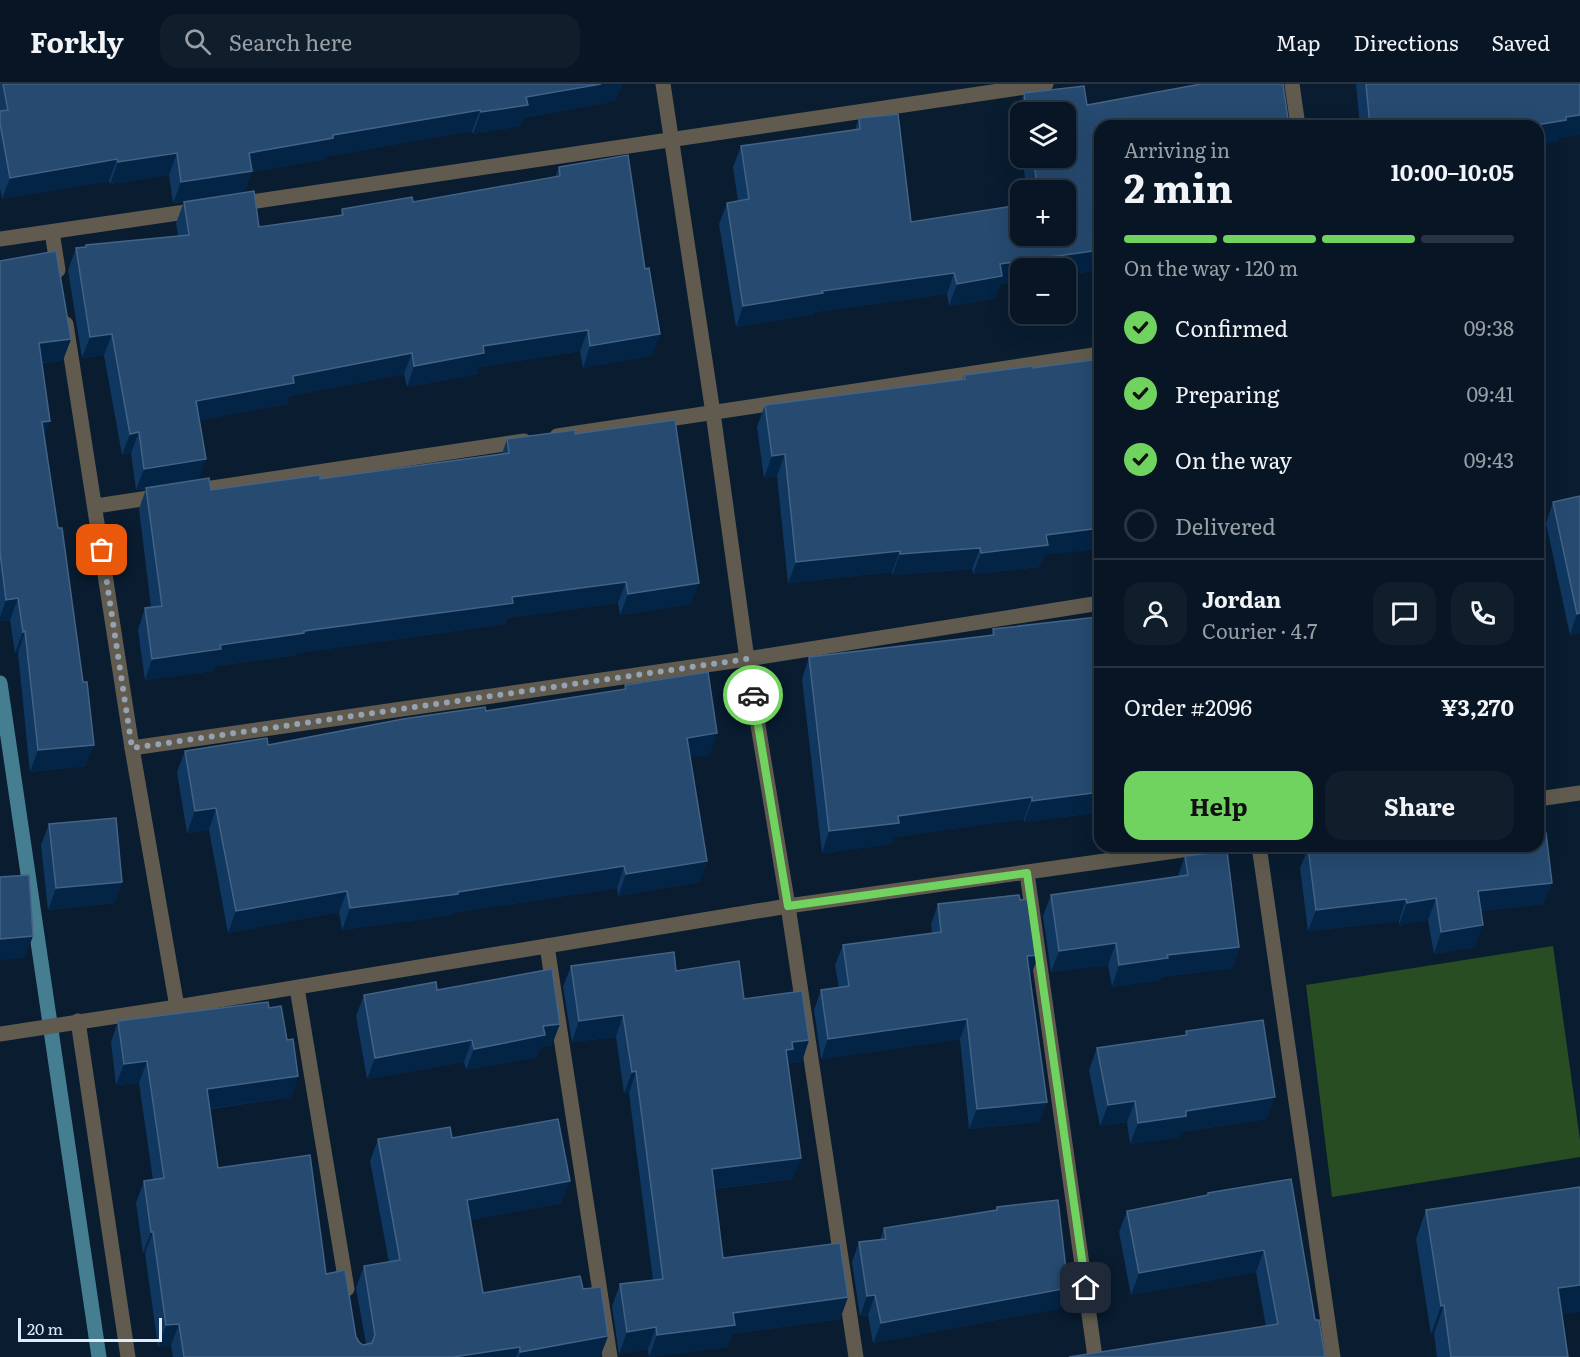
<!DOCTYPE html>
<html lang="en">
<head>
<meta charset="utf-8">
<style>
  :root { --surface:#071524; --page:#101e2c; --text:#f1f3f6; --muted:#989fa6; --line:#283441; --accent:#70d35f }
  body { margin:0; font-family:Literata,serif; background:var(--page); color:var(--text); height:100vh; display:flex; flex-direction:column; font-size:22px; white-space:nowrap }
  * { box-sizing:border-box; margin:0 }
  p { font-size:20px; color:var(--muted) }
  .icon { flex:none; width:33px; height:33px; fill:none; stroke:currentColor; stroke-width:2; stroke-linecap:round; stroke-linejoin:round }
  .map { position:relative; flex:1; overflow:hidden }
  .panel { position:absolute; left:1094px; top:36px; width:450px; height:732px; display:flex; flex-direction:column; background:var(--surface); border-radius:18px; box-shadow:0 6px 24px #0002,0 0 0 2px var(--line) }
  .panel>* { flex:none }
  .tools { position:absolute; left:1010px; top:18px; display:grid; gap:12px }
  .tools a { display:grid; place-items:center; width:66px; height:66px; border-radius:12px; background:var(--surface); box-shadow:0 6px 24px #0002,0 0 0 2px var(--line); font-size:30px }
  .scale { position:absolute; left:18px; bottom:15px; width:144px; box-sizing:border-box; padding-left:6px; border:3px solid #dfebfa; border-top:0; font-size:16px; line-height:21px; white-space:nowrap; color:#dfebfa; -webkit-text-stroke:4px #091c30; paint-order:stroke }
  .pin { position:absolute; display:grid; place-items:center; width:51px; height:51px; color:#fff; margin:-26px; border-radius:12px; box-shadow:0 3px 9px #0006 }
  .courier { position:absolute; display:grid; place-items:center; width:60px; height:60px; margin:-30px; border:4px solid #70d35f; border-radius:50%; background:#fff; color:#222; box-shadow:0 2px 8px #0007 }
  .overview em { font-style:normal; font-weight:700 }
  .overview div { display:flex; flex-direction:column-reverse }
  .overview { display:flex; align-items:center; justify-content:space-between; height:102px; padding:0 30px }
  h1 { font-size:39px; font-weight:700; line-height:45px }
  .bar { display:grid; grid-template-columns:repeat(4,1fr); gap:9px 6px; align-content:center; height:72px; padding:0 30px }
  .bar i { height:8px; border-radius:4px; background:var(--line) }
  .bar .active { background:var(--accent) }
  .bar p { grid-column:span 4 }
  .line { display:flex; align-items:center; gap:15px; padding:0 30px; border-top:2px solid var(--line) }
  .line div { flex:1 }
  .round { display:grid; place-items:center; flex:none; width:63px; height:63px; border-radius:18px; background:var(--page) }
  ol { padding:0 30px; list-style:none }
  li { display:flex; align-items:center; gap:18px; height:66px }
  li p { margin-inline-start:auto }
  li .icon { padding:6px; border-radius:50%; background:var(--accent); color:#111; stroke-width:4 }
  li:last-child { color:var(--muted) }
  li i { width:33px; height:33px; border:3px solid var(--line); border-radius:50% }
  .primary-button { display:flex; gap:12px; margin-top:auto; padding:12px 30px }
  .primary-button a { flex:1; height:69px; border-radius:18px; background:var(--accent); color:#111; font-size:24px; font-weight:700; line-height:69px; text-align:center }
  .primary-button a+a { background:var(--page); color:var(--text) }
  header { display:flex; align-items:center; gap:36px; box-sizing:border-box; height:84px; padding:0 30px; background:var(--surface); border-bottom:2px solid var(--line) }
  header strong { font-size:28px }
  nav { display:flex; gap:33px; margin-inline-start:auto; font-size:21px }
  .search { width:420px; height:54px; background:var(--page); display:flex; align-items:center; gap:15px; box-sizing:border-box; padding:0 21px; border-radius:18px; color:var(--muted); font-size:22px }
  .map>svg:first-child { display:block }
  .green { fill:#284d22 }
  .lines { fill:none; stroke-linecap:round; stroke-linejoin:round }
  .stream { stroke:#447e90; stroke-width:15 }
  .street { stroke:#605b4e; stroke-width:15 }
  .wall { fill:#103760 }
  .shaded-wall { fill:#042446 }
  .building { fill:#264a70; stroke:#436386; stroke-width:1.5 }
  .done { stroke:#94a3b3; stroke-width:6; stroke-dasharray:0 10.8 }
  .route { stroke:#70d35f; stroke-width:8 }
</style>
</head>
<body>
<header>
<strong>Forkly</strong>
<div class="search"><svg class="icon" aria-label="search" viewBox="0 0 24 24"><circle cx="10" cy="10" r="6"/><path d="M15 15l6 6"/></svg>Search here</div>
<nav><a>Map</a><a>Directions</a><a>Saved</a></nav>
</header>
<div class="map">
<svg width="1580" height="1273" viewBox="0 0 1580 1273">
  <rect width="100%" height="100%" fill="#091c30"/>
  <!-- green -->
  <path class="green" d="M1553 862 1580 1056V1073L1332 1113 1306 901Z"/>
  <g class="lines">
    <!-- stream -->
    <path class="stream" d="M0 599 99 1273"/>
    <!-- street -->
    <g class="street">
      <path d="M663 0 713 329 747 575 788 822 856 1273"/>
      <path d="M1292 0 1298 42"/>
      <path d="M237 120 1046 0"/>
      <path d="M52 148 58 186"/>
      <path d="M0 155 199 126"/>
      <path d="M66 240 132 664 177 923"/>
      <path d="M557 352 1100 270"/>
      <path d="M192 407 524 357"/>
      <path d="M96 422 162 412"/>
      <path d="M132 664 747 575 1100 519"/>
      <path d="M1538 715 1580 709"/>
      <path d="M1259 762 1333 1273"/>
      <path d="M1027 789 1095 1273"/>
      <path d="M547 862 610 1273"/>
      <path d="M297 904 347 1205"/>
      <path d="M78 937 128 1273"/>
      <path d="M0 950 177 923 788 822 1210 762"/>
    </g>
  </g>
  <!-- wall -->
  <g class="wall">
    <path d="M0 0H622L615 17 523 34 520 42 473 50 472 47 327 72 325 75 251 88 244 109 259 143 340 132 342 125 413 118 555 93 559 83 653 271 583 284 580 267 479 283 477 290 407 303 404 290 289 312 287 320 199 336 198 396 211 406 320 395 502 370 507 355 575 350 691 520 620 531 618 519 507 534 505 540 297 569 296 571 215 582 213 587 145 596 138 546 145 524 151 523 139 425 146 405 136 406 131 369 122 371 104 271 82 274 68 186 76 164 85 163 86 161 178 152 176 139 184 118 173 119 169 91 110 100 109 97 2 115 0 104Z"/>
    <path d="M1356 0H1580L1558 57 1538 61V42H1360Z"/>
    <path d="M1024 9 1087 21 1100 42V186L1065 191V184L1000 200 995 214 949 222 947 210 815 228V230L736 243 719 140 727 119 738 117 733 83 741 62 855 46 859 34 911 138 1020 152 1065 106H1027L1022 74H1065V28H1020V60L1016 31Z"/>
    <path d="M0 177 71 255 63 276 42 279 45 352 86 682 30 688 18 569H15L10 536 0 537Z"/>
    <path d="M964 291 1044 471 1040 483 973 490 972 485 892 491V488L788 499 777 392 764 394 757 343 765 321 963 295Z"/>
    <path d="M1580 412V549L1570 551 1546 439 1553 418Z"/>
    <path d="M1097 531H1100V725H1095L1094 729 1024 738V735L894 753 891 760 822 769 802 595 809 573 991 552 993 545 1097 533Z"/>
    <path d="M625 601 717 649 709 671 690 673 707 777 699 798 618 812 617 804 451 829 450 831 342 846 339 828 228 849 209 746 187 749 177 688 185 667 268 661 624 606Z"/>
    <path d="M49 740 122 798 114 819 48 826 41 761Z"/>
    <path d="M1306 762H1538L1544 820 1481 827 1475 863 1434 870 1428 836 1399 841V837L1308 847 1300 784 1307 767Z"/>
    <path d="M1185 772 1239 863 1232 884 1161 893 1160 896 1112 903 1108 881 1051 888 1043 832 1051 811 1178 792Z"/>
    <path d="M938 820 1031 891H1029L1047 1018 1039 1038 969 1045 960 955 821 975 814 926 821 906 839 904 835 881 843 861 932 849 931 840Z"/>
    <path d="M571 882 676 887 744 915 802 978 788 979 793 1095 714 1105 723 1174 848 1213 840 1235 732 1250 727 1263 649 1273 648 1265 619 1270 612 1222 620 1200 653 1196 629 1009H624L616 953 572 958 563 903Z"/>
    <path d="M437 906 552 961 541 963 537 973 466 986 464 978 367 995 356 932 364 911Z"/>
    <path d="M269 924 287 956 298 992 291 1013 210 1025 218 1084 326 1190 359 1258 363 1261 366 1260 356 1204 364 1182 389 1178 370 1077 378 1055 452 1054 562 1119 470 1136 483 1209 583 1205 608 1252 600 1273H173L171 1261 158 1263 145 1169H143L136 1119 144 1097 153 1096 139 999 116 1001 111 958 118 937Z"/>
    <path d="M1186 947 1267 1035 1181 1048 1179 1053 1130 1060 1127 1038 1100 1042 1089 986 1097 964 1185 951Z"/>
    <path d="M1291 1095 1315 1236 1266 1242 1256 1188 1131 1211 1119 1148 1127 1127 1207 1112 1208 1109Z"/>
    <path d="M997 1123 1061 1224 873 1259 868 1231 860 1232 852 1178 859 1158 880 1156 884 1144 996 1126Z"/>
    <path d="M1426 1126 1562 1230 1568 1273H1437L1434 1250H1431L1416 1155Z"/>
  </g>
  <!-- shaded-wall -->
  <g class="shaded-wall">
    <path d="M601 0H622L615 17 523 34 520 42 473 50 481 28 526 13Z"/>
    <path d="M480 26 472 47 327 72 325 75 251 88 244 109 173 119 181 98 249 69 333 51Z"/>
    <path d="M1580 31V51L1559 54 1558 57 1538 61V42H1530L1566 33Z"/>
    <path d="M177 69 169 91 110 100 118 78Z"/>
    <path d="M117 75 109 97 2 115 10 94Z"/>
    <path d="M1100 166V186L1065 191V184H1020V197L1000 200 995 214 949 222 957 200 1000 180Z"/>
    <path d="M954 189 947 210 815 228V230L736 243 743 222 822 207Z"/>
    <path d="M588 246 580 267 479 283 477 290 407 303 414 282 483 262Z"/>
    <path d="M112 250 104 271 82 274 90 253Z"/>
    <path d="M660 250 653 271 583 284 590 262Z"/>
    <path d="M71 255 63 276 31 280 39 259Z"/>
    <path d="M412 269 404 290 289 312 287 320 188 338 196 317 293 292Z"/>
    <path d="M50 337 42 359V338Z"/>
    <path d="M139 348 131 369 122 371 130 350Z"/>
    <path d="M785 370 777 392 764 394 772 372Z"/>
    <path d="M206 375 198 397 136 406 144 385Z"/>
    <path d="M1100 444V465L1044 471 1040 483 973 490 981 469 1046 451Z"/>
    <path d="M980 464 972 485 892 491 900 470Z"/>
    <path d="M900 467 892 488 788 499 796 478Z"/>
    <path d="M626 498 618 519 507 534 505 540 297 569 296 571 215 582 213 587 145 596 152 575 220 561 512 513Z"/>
    <path d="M699 499 691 520 620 531 628 510Z"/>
    <path d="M18 514 10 536 0 537V533L6 516Z"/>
    <path d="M1580 529V549L1570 551 1577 530Z"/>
    <path d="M25 547 18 569H15L23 548Z"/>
    <path d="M717 649 709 671 679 675 687 654Z"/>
    <path d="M94 661 86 682 30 688 38 666Z"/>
    <path d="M1100 708V725H1095L1094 729 1024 738 1032 717Z"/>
    <path d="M1032 713 1024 735 894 753 891 760 822 769 829 747 898 732Z"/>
    <path d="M216 724 209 746 187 749 195 727Z"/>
    <path d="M707 777 699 798 618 812 626 790Z"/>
    <path d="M624 782 617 804 451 829 450 831 342 846 350 824Z"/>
    <path d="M122 798 114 819 48 826 56 804Z"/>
    <path d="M1552 799 1544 820 1470 828 1478 807Z"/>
    <path d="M347 807 339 828 228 849 236 827Z"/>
    <path d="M1436 814 1428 836 1399 841 1407 819Z"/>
    <path d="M1406 815 1399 837 1308 847 1316 826Z"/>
    <path d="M1483 841 1475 863 1434 870 1441 848Z"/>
    <path d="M33 852 25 874 0 876V855Z"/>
    <path d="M1116 859 1108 881 1051 888 1059 867Z"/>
    <path d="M1239 863 1232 884 1161 893 1160 896 1112 903 1119 881 1167 871Z"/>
    <path d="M1039 871 1031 891 1019 892 1027 872Z"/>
    <path d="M623 931 616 953 572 958 579 937Z"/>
    <path d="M967 935 960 955 821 975 828 955Z"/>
    <path d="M560 940 552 961 541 963 537 973 466 986 474 965 543 942Z"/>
    <path d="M472 956 464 978 367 995 375 974Z"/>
    <path d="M809 956 802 978 788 979 786 966 792 958Z"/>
    <path d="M147 977 139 999 116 1001 124 980Z"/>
    <path d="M636 987 629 1009H624L632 988Z"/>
    <path d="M298 992 291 1013 199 1026 207 1005Z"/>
    <path d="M1275 1013 1267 1035 1181 1048 1179 1053 1130 1060 1138 1039 1186 1027Z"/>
    <path d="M1135 1017 1127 1038 1100 1042 1108 1021Z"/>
    <path d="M1047 1018 1039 1038 969 1045 977 1025Z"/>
    <path d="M801 1074 793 1095 704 1106 712 1085Z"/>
    <path d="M570 1097 562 1119 459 1138 467 1116Z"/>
    <path d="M151 1148H153L145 1169H143Z"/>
    <path d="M1264 1166 1256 1188 1131 1211 1139 1189Z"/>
    <path d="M1580 1201V1228L1547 1233 1558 1204Z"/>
    <path d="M1068 1204 1061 1224 873 1259 881 1239Z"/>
    <path d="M875 1211 868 1231 860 1232 867 1212Z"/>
    <path d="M848 1213 840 1235 732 1250 727 1263 649 1273 657 1251 733 1229Z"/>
    <path d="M1444 1221 1434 1250H1431L1441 1222Z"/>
    <path d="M179 1240 171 1261 158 1263 166 1241Z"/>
    <path d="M656 1243 648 1265 619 1270 627 1248Z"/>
    <path d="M608 1252 600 1273H519L520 1268Z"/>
    <path d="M520 1263 516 1273H453Z"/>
  </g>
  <!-- building -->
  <g class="building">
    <path d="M3 0H601L526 13 528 21 481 28 480 26 333 51V54L249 69 252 87 181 98 177 69 118 78 117 75 10 94 0 39V27L8 26Z"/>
    <path d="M1201 0H1283L1289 42H1100V166L1000 180 1002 192 957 200 954 189 822 207 823 209 743 222 727 119 749 115 741 62 860 45 859 34 898 30 911 138 1020 121V152H1065V106H1038L1033 74H1065V28H1026L1024 9 1084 2 1087 21Z"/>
    <path d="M1366 0H1580V31L1566 33V36L1530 42H1370Z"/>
    <path d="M628 71 645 185 649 184 660 250 590 262 588 246 483 262 484 269 414 282 412 269 293 292 294 299 196 317 206 375 144 385 139 348 130 350 112 250 90 253 76 164 86 163V161L189 151 184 118 254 107 259 143 343 131 342 125 412 113 413 118 560 92 559 83Z"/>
    <path d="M56 167 71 255 39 259 50 337 42 338 58 444H62L83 598H87L94 661 38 666 25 547 23 548 18 514 6 516 0 468V177Z"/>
    <path d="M1100 275V444L1046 451 1048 461 981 469 980 464 900 470V467L796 478 785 370 772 372 765 321 965 295 964 291 1033 282V284Z"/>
    <path d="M675 336 699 499 628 510 626 498 512 513 513 519 304 547V549L220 561 221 565 152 575 145 524 162 522 146 404 209 394 211 406 320 391V395L509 369 507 355 575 346V350Z"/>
    <path d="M1580 412V529L1577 530 1553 418Z"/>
    <path d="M1097 531H1100V708L1032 717V713L898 732 899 739 829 747 809 573 994 551 993 545 1098 533Z"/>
    <path d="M708 588 717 649 687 654 707 777 626 790 624 782 458 808V810L350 824 347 807 236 827 216 724 195 727 185 667 267 654 268 661 403 635 485 623 486 627 626 605 625 601Z"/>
    <path d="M116 734 122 798 56 804 49 740Z"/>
    <path d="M1546 749 1552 799 1478 807 1483 841 1441 848 1436 814 1407 819 1406 815 1316 826 1308 763 1538 762V750Z"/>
    <path d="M1227 767 1239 863 1167 871 1168 874 1119 881 1116 859 1059 867 1051 811 1188 791 1185 772Z"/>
    <path d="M29 791 33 852 0 855V793Z"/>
    <path d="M1019 811 1020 816 1031 815 1039 871 1027 872 1047 1018 977 1025 967 935 828 955 821 906 849 902 843 861 941 848 938 820Z"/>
    <path d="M674 868 676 887 739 877 744 915 802 907 809 956 792 958 793 965 786 966 801 1074 712 1085 723 1174 840 1159 848 1213 733 1229 735 1241 657 1251 656 1243 627 1248 620 1200 663 1195 636 987 632 988 623 931 579 937 571 882Z"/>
    <path d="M552 885 560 940 543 942 545 951 474 965 472 956 375 974 364 911 436 898 437 906Z"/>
    <path d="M268 918 269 924 281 922 287 956 293 955 298 992 207 1005 218 1084 310 1071 326 1190 345 1186 356 1253 359 1258 363 1261 372 1259 375 1251 364 1182 400 1176 378 1055 450 1043 452 1054 558 1035 570 1097 467 1116 483 1209 580 1192 583 1205 601 1203 608 1252 520 1268V1263L453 1273H184L179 1240 166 1241 153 1148H151L144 1097 164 1094 147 977 124 980 118 937Z"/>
    <path d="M1263 936 1275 1013 1186 1027V1032L1138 1039 1135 1017 1108 1021 1097 964 1187 951 1186 947Z"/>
    <path d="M1291 1095 1315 1236H1319L1325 1273H1069L1278 1240 1264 1166 1139 1189 1127 1127 1208 1111V1109Z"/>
    <path d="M1580 1103V1201L1558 1204 1568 1273H1451L1444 1221 1441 1222 1426 1126Z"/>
    <path d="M1058 1116 1068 1204 881 1239 875 1211 867 1212 859 1158 886 1155 884 1144 997 1126V1123Z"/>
  </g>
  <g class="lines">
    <!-- done -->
    <path class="done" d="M102 466 132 664 747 575 753 611"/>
    <!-- route -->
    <path class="route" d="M753 611 788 822 1027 789 1086 1204"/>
  </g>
</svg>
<div class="tools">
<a><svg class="icon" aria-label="layers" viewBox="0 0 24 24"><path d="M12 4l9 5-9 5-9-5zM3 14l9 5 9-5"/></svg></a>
<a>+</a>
<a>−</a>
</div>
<div class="scale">20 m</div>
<div class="pin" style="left:102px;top:466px;background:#ea580c"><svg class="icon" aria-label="bag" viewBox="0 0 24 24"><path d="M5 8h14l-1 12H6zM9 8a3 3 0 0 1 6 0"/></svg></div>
<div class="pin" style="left:1086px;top:1204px;background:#1f2937"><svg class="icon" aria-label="home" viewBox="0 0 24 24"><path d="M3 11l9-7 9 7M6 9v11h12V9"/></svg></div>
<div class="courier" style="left:753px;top:611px"><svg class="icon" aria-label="car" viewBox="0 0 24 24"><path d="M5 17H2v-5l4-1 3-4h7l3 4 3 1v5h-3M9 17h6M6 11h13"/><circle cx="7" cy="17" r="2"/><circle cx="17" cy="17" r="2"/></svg></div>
<section class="panel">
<div class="overview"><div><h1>2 min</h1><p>Arriving in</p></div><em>10:00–10:05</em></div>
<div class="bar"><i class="active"></i><i class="active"></i><i class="active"></i><i></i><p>On the way · 120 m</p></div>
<ol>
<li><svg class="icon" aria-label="check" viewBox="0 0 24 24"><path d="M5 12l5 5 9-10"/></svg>Confirmed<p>09:38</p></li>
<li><svg class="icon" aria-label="check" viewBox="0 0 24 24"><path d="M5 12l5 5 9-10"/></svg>Preparing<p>09:41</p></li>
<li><svg class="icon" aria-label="check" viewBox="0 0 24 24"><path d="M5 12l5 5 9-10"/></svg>On the way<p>09:43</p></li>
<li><i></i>Delivered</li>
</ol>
<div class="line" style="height:108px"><a class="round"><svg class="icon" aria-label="person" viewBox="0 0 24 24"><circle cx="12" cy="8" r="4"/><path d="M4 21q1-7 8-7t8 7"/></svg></a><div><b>Jordan</b><p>Courier · 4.7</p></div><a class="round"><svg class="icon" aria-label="chat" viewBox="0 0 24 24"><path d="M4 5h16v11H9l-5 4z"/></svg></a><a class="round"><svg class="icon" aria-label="phone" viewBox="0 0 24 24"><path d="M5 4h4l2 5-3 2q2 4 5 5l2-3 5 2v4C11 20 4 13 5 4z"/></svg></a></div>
<div class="line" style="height:78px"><div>Order #2096</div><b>¥3,270</b></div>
<div class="primary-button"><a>Help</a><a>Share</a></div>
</section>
</div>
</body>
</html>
